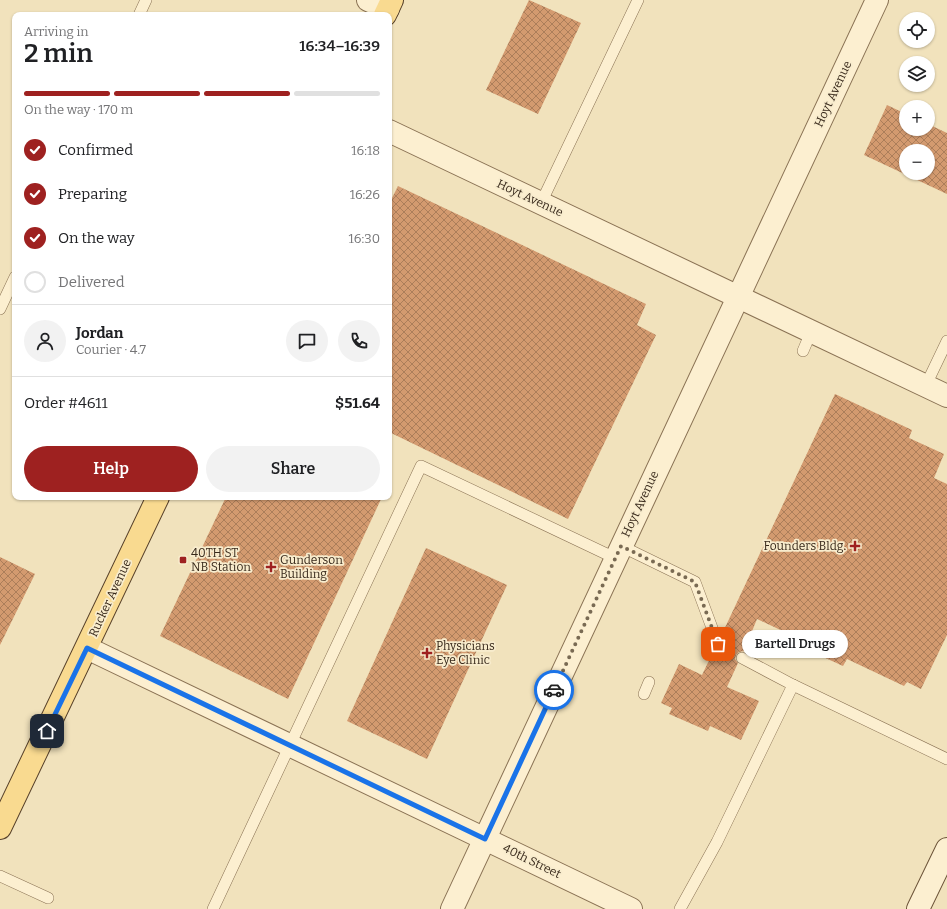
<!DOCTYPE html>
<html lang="en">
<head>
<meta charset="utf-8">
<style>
  :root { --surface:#fff; --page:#f2f2f2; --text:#202124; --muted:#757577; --line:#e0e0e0; --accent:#9e2120 }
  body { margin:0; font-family:Bitter,serif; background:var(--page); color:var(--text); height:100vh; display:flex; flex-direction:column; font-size:15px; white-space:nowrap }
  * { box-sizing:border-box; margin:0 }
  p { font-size:13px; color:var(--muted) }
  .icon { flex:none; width:22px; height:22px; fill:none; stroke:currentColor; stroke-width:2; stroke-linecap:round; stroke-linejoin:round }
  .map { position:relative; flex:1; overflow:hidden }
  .side { position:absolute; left:12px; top:12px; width:380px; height:488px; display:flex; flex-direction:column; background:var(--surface); border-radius:8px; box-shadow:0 1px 3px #0004 }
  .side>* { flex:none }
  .controls { position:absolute; left:899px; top:12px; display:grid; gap:8px }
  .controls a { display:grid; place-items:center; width:36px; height:36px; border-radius:50%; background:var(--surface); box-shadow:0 1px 3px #0004; font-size:20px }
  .pin { position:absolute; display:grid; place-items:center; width:34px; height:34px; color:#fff; margin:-17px; border-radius:8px; box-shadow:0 2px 6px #0006 }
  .courier { position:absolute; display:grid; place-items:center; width:40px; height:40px; margin:-20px; border:3px solid #1a73e8; border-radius:50%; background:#fff; color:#222; box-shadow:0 1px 5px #0007 }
  .bubble { position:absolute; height:28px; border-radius:14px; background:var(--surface); box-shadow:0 1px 3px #0004; font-size:13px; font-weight:600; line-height:28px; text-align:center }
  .summary em { font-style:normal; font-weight:600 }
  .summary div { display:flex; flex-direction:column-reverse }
  .summary { display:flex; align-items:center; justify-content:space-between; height:68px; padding:0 12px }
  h1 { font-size:26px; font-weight:600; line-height:30px }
  .bar { display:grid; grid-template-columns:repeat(4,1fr); gap:6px 4px; align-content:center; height:48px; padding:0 12px }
  .bar i { height:5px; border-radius:3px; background:var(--line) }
  .bar .current { background:var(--accent) }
  .bar p { grid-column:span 4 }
  .line { display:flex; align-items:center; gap:10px; padding:0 12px; border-top:1px solid var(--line) }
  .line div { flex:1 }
  .round { display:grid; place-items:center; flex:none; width:42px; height:42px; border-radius:21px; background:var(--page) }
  ol { padding:0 12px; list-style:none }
  li { display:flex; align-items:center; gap:12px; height:44px }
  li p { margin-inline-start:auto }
  li .icon { padding:4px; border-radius:50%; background:var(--accent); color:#fff; stroke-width:4 }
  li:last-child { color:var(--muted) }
  li i { width:22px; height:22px; border:2px solid var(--line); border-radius:50% }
  .cta { display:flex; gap:8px; margin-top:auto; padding:8px 12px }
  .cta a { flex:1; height:46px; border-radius:24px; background:var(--accent); color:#fff; font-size:16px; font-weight:600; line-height:46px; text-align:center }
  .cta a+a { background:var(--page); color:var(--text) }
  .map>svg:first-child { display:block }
  .building { fill:url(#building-cross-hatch); fill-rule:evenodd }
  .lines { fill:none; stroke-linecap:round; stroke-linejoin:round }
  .service-casing { stroke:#8a7254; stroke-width:12 }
  .minor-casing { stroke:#8a7254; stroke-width:24 }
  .tertiary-casing { stroke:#8a7254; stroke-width:24 }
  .secondary-casing { stroke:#6c5338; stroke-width:24 }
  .primary-casing { stroke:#574029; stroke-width:24 }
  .service { stroke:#fcefd0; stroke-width:11 }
  .minor { stroke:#fcefd0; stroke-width:22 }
  .tertiary { stroke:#fcefd0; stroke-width:22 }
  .secondary { stroke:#fcefd0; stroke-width:22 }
  .primary { stroke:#f9da90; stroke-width:22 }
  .done { stroke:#796a53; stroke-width:4; stroke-dasharray:0 7.2 }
  .route { stroke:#1a73e8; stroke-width:5 }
  .poi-dot { fill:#9e2120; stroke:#f8eccd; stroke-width:1.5 }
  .labels { text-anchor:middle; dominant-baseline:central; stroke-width:3.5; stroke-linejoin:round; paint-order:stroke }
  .street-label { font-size:12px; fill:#38291b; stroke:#f8eccd }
  .poi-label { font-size:12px; fill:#38291b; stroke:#f8eccd; text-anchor:start }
</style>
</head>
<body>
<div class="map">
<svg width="947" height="909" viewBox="0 0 947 909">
  <defs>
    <pattern id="building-cross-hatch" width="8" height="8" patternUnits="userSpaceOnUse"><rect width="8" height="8" fill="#d39a6f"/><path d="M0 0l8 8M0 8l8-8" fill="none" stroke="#ac7e5a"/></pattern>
  </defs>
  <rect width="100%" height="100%" fill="#f1e2bc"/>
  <!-- building -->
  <g class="building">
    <path d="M529 0 581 23 538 114 486 90Z"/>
    <path d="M887 105 906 114V129H928V124L947 133V194L864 155ZM906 151H928V173H906Z"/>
    <path d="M398 186 646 304 637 325 656 335 568 519 389 432V204Z"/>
    <path d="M835 394 912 430 909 438 944 454 934 478 947 484V635L921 689 907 682 904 686 847 659 843 666 808 650 810 644 757 619 744 651 739 652 736 655 735 659 738 663 727 687 759 701 741 740 710 726 708 731 669 714 672 708 661 703 679 664 702 675 714 650 720 651 724 648 725 642 722 634Z"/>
    <path d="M226 497H382L288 699 160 636Z"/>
    <path d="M426 548 507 585 427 759 347 721Z"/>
    <path d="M0 557 35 574 0 645Z"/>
  </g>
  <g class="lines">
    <defs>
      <g id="service">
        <path d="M139 15 146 0"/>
        <path d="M541 203 638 0"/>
        <path d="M0 309 15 277"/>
        <path d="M803 351 811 332"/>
        <path d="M925 387 947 341"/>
        <path d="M621 546 695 582 718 644"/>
        <path d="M742 658 793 685 947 759"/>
        <path d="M644 694 649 682"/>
        <path d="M0 876 48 898"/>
        <path d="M213 909 421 466 615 558"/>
        <path d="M680 909 717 842 793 685"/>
      </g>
      <g id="minor">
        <path d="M368 0 388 9"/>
        <path d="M389 131 947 396"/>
        <path d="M87 648 631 909"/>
      </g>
      <path id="tertiary" d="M452 909 877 0"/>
      <path id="secondary" d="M918 909 947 849"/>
      <g id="primary">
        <path d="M385 15 392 0"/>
        <path d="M0 828 158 497"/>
      </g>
    </defs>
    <!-- service casing -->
    <use href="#service" class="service-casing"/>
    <!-- minor casing -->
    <use href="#minor" class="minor-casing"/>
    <!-- tertiary casing -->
    <use href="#tertiary" class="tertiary-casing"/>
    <!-- secondary casing -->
    <use href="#secondary" class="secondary-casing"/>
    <!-- primary casing -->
    <use href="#primary" class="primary-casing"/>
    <!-- service -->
    <use href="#service" class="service"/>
    <!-- minor -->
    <use href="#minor" class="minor"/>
    <!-- tertiary -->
    <use href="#tertiary" class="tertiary"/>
    <!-- secondary -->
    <use href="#secondary" class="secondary"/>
    <!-- primary -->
    <use href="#primary" class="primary"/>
  </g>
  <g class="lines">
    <!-- done -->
    <path class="done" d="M554 690 621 546 695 582 718 644"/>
    <!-- route -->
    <path class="route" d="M47 731 87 648 485 839 554 690"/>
  </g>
  <!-- markers -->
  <g class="poi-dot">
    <path d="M853 540h4v4h4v4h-4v4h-4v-4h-4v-4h4z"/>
    <rect x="179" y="556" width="8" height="8" rx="2"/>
    <path d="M269 561h4v4h4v4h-4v4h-4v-4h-4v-4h4z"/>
    <path d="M425 647h4v4h4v4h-4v4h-4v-4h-4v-4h4z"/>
  </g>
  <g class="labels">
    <!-- street labels -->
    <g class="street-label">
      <text transform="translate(833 94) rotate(-65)">Hoyt Avenue</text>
      <text transform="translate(530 198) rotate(25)">Hoyt Avenue</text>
      <text transform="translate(640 504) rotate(-65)">Hoyt Avenue</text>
      <text transform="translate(110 598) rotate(-65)">Rucker Avenue</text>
      <text transform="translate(532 861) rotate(26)">40th Street</text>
    </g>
    <!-- poi labels -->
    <g class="poi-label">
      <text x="846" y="546" text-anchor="end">Founders Bldg.</text>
      <text x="191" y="553">40TH ST<tspan x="191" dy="14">NB Station</tspan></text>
      <text x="280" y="560">Gunderson<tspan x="280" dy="14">Building</tspan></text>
      <text x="436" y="646">Physicians<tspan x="436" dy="14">Eye Clinic</tspan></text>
    </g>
  </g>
</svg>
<div class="controls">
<a><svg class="icon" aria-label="locate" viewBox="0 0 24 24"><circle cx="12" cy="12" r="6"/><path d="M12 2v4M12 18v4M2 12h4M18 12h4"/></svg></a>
<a><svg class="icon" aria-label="layers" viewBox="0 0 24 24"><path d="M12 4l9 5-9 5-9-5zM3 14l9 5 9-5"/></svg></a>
<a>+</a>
<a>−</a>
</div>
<div class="pin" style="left:718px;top:644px;background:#ea580c"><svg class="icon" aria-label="bag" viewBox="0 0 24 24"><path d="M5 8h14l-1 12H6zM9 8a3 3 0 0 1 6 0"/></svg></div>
<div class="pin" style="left:47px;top:731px;background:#1f2937"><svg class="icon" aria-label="home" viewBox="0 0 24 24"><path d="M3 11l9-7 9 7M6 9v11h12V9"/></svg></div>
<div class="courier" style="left:554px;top:690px"><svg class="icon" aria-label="car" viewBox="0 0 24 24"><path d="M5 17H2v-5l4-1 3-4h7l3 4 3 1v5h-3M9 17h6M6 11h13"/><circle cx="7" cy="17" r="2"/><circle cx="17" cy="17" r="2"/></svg></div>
<div class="bubble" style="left:742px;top:630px;width:106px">Bartell Drugs</div>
<section class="side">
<div class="summary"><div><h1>2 min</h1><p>Arriving in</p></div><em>16:34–16:39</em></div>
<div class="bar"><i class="current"></i><i class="current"></i><i class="current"></i><i></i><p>On the way · 170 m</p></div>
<ol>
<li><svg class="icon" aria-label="check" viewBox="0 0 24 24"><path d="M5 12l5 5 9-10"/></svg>Confirmed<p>16:18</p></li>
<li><svg class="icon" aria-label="check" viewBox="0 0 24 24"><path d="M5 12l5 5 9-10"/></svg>Preparing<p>16:26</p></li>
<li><svg class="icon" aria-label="check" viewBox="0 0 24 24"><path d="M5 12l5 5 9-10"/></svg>On the way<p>16:30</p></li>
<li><i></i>Delivered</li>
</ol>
<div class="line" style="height:72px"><a class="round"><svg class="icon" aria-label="person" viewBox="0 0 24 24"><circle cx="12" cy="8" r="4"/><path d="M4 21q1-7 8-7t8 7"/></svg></a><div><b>Jordan</b><p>Courier · 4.7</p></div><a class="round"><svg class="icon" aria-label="chat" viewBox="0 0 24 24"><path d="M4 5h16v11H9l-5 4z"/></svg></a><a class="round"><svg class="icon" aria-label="phone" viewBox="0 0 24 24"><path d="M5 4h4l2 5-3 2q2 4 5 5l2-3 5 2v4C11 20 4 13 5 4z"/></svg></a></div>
<div class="line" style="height:52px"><div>Order #4611</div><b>$51.64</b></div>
<div class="cta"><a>Help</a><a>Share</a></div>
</section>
</div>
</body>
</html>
